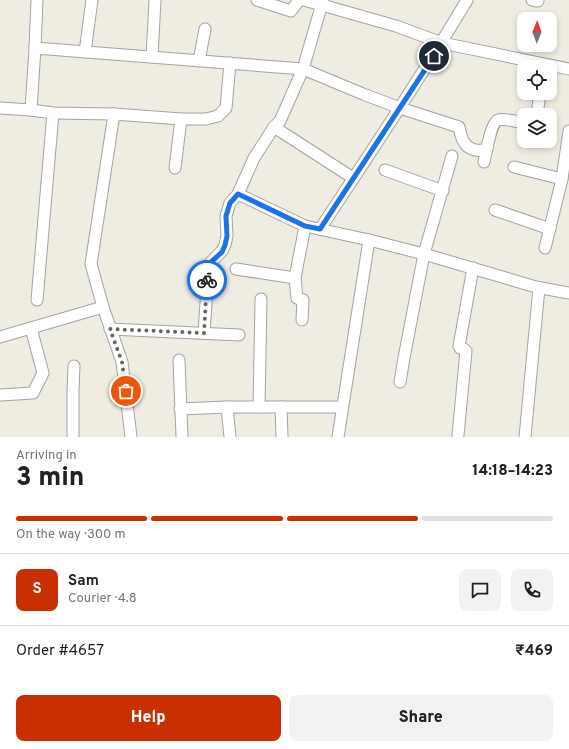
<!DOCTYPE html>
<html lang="en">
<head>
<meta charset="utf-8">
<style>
  :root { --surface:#fff; --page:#f2f2f2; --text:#202124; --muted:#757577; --line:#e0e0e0; --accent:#c92f00 }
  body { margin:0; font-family:Overpass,sans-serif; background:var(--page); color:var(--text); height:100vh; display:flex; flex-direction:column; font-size:15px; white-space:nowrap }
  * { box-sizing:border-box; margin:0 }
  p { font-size:13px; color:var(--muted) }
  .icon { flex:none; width:22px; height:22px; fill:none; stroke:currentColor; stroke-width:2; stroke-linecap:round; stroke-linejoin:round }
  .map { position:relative; height:437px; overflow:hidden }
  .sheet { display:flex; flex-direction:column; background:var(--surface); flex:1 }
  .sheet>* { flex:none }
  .needle { width:26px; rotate:1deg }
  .fabs { position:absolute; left:517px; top:12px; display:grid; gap:8px }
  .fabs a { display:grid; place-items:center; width:40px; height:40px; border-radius:8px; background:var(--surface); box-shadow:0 2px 6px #0003; font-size:20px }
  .pin { position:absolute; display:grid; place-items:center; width:34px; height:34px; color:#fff; margin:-17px; border:2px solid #fff; border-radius:50%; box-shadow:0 1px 4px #0007 }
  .courier { position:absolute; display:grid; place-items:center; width:40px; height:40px; margin:-20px; border:3px solid #1a73e8; border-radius:50%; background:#fff; color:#222; box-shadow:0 1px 5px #0007 }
  .head em { font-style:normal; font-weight:800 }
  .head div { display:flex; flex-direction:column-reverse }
  .head { display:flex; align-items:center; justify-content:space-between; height:68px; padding:0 16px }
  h1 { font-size:26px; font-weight:800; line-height:30px }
  .bar { display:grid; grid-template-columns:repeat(4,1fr); gap:6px 4px; align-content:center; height:48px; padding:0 16px }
  .bar i { height:5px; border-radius:3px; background:var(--line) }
  .bar .active { background:var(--accent) }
  .bar p { grid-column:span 4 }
  .line { display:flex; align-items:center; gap:10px; padding:0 16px; border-top:1px solid var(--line) }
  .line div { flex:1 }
  .round { display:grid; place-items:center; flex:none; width:42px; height:42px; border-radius:8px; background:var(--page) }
  .action { display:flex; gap:8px; margin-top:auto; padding:8px 16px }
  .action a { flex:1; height:46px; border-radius:8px; background:var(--accent); color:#fff; font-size:16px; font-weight:800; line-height:46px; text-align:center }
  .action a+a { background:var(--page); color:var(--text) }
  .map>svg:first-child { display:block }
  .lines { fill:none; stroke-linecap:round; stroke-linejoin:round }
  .minor-casing { stroke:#a3a3a3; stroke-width:13 }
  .minor { stroke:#fff; stroke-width:11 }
  .done { stroke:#666561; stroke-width:4; stroke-dasharray:0 7.2 }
  .route { stroke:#1a73e8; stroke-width:5 }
</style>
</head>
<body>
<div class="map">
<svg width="569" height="437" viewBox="0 0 569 437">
  <rect width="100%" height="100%" fill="#efede1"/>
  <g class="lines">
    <defs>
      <g id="minor">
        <path d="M257 0 291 11 299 0"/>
        <path d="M304 0 396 26 442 43 569 69"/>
        <path d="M532 0 538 1"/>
        <path d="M35 48 37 0"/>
        <path d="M85 52 92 0"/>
        <path d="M152 57 155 0"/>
        <path d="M199 61 205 29"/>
        <path d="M0 108 31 110 35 48 303 69 323 0"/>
        <path d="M31 110 53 113 114 114 181 119H206L218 116 226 108 230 63"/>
        <path d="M114 114 91 264 103 307 122 362 131 437"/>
        <path d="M537 115 540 93"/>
        <path d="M274 127 353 178"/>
        <path d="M484 162C486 154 491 122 498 120 504 118 518 122 524 123"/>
        <path d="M514 167 562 179"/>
        <path d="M175 168 181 119"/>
        <path d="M385 170 443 191"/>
        <path d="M238 194 305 226 369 240 424 254 536 287 569 293"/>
        <path d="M495 210 550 229"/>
        <path d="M320 229C370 153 421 78 467 0"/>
        <path d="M545 248 562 179 569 131"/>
        <path d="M236 269 295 278 297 298 303 300 302 320"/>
        <path d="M295 278 305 226"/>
        <path d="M37 300 53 113"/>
        <path d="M110 329 239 335"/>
        <path d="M204 333 208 273 210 263 222 251 225 245 227 236 226 216 230 203 238 194 254 158 274 127 280 121 303 69 363 94 400 108 459 127C460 131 461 138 464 142 468 150 479 152 487 149"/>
        <path d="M0 337 103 307"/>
        <path d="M179 360 182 437"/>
        <path d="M400 382 404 358 424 254 452 156"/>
        <path d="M0 395 33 393 43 373 31 328"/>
        <path d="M227 407 230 437"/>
        <path d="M259 407 261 299"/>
        <path d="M281 407 282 437"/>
        <path d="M180 409 227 407H342"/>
        <path d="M458 435 466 351 464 349 460 348 459 346 473 268"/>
        <path d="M73 437V391L74 366"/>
        <path d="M338 437 369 240"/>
        <path d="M525 437 539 288"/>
      </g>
    </defs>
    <!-- minor casing -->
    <use href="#minor" class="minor-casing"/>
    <!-- minor -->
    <use href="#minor" class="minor"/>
  </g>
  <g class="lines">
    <!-- done -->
    <path class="done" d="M126 391 122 362 110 329 204 333 207 280"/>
    <!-- route -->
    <path class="route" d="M207 280 210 263 222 252 225 245 227 236 226 216 230 203 238 194 305 226 320 229 434 56"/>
  </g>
</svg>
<div class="fabs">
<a><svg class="needle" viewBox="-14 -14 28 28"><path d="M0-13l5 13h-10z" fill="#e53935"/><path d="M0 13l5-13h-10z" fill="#757577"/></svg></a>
<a><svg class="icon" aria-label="locate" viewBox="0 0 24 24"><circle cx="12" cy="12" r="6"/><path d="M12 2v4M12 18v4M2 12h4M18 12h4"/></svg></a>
<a><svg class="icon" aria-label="layers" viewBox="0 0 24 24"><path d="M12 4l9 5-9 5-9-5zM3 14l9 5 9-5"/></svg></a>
</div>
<div class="pin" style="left:126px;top:391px;background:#ea580c"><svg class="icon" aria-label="bag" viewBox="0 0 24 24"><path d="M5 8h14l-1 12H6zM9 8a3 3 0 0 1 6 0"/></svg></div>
<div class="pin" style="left:434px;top:56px;background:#1f2937"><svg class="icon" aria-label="home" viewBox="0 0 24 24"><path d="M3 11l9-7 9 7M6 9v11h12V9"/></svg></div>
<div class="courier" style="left:207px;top:280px"><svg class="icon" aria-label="bike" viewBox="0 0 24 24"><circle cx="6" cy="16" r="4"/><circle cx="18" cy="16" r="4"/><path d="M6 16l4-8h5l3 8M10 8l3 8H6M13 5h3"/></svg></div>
</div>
<section class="sheet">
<div class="head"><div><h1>3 min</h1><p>Arriving in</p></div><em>14:18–14:23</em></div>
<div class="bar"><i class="active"></i><i class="active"></i><i class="active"></i><i></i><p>On the way · 300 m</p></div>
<div class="line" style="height:72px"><b class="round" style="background:var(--accent);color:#fff">S</b><div><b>Sam</b><p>Courier · 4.8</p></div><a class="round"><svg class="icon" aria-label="chat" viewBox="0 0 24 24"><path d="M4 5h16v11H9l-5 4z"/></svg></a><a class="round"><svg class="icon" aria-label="phone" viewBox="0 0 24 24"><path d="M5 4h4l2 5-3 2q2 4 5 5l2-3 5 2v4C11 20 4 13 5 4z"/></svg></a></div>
<div class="line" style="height:52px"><div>Order #4657</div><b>₹469</b></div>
<div class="action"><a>Help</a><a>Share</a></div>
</section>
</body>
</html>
